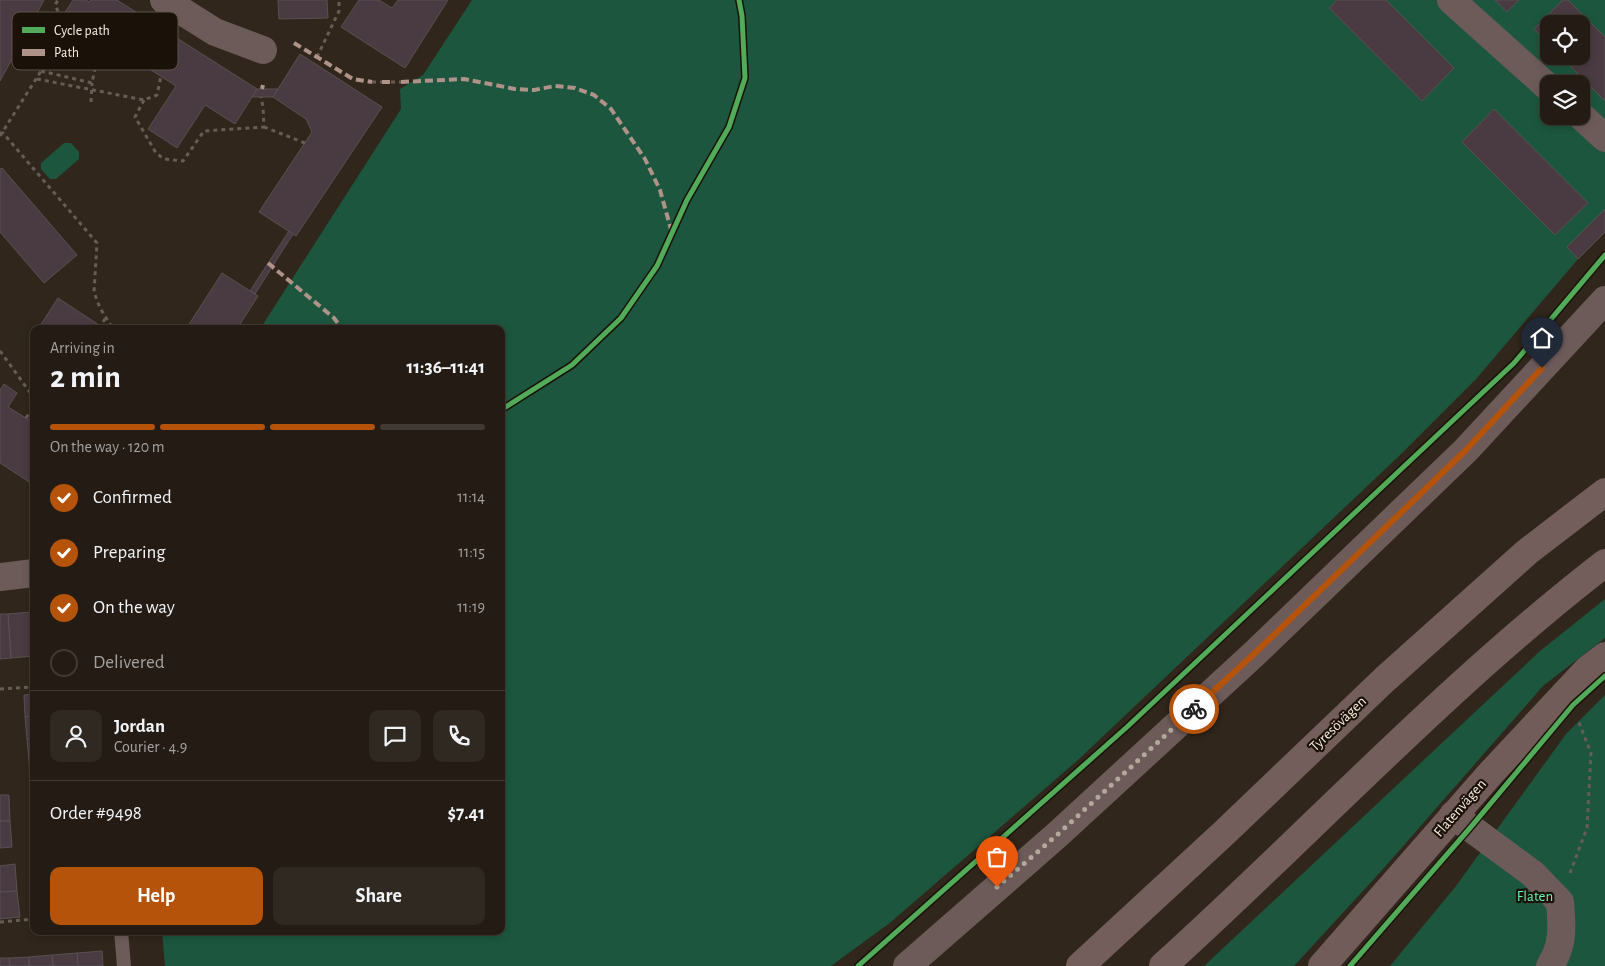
<!DOCTYPE html>
<html lang="en">
<head>
<meta charset="utf-8">
<style>
  :root { --surface:#241c14; --page:#302922; --text:#f1f3f6; --muted:#a3a1a0; --line:#413a34; --accent:#b45309 }
  body { margin:0; font-family:"Alegreya Sans",sans-serif; background:var(--page); color:var(--text); height:100vh; display:flex; flex-direction:column; font-size:19px; white-space:nowrap }
  * { box-sizing:border-box; margin:0 }
  p { font-size:16px; color:var(--muted) }
  .icon { flex:none; width:28px; height:28px; fill:none; stroke:currentColor; stroke-width:2; stroke-linecap:round; stroke-linejoin:round }
  .map { position:relative; flex:1; overflow:hidden }
  .details { position:absolute; left:30px; top:325px; width:475px; height:610px; display:flex; flex-direction:column; background:var(--surface); border-radius:10px; box-shadow:0 2px 8px #0003,0 0 0 1px var(--line) }
  .details>* { flex:none }
  .controls { position:absolute; left:1540px; top:15px; display:grid; gap:10px }
  .controls a { display:grid; place-items:center; width:50px; height:50px; border-radius:10px; background:var(--surface); box-shadow:0 2px 8px #0003,0 0 0 1px var(--line); font-size:25px }
  .pin { position:absolute; display:grid; place-items:center; width:42px; height:42px; color:#fff; margin:-51px -21px; border-radius:50% 50% 50% 0; rotate:-45deg; box-shadow:0 0 5px #0007 }
  .pin .icon { rotate:45deg }
  .courier { position:absolute; display:grid; place-items:center; width:50px; height:50px; margin:-25px; border:4px solid #b45309; border-radius:50%; background:#fff; color:#222; box-shadow:0 1px 6px #0007 }
  .head em { font-style:normal; font-weight:600 }
  .head div { display:flex; flex-direction:column-reverse }
  .head { display:flex; align-items:center; justify-content:space-between; height:85px; padding:0 20px }
  h1 { font-size:32px; font-weight:600; line-height:38px }
  .bar { display:grid; grid-template-columns:repeat(4,1fr); gap:8px 5px; align-content:center; height:60px; padding:0 20px }
  .bar i { height:6px; border-radius:4px; background:var(--line) }
  .bar .on { background:var(--accent) }
  .bar p { grid-column:span 4 }
  .line { display:flex; align-items:center; gap:12px; padding:0 20px; border-top:1px solid var(--line) }
  .line div { flex:1 }
  .round { display:grid; place-items:center; flex:none; width:52px; height:52px; border-radius:10px; background:var(--page) }
  ol { padding:0 20px; list-style:none }
  li { display:flex; align-items:center; gap:15px; height:55px }
  li p { margin-inline-start:auto }
  li .icon { padding:5px; border-radius:50%; background:var(--accent); color:#fff; stroke-width:4 }
  li:last-child { color:var(--muted) }
  li i { width:28px; height:28px; border:2px solid var(--line); border-radius:50% }
  .button { display:flex; gap:10px; margin-top:auto; padding:10px 20px }
  .button a { flex:1; height:58px; border-radius:10px; background:var(--accent); color:#fff; font-size:20px; font-weight:600; line-height:58px; text-align:center }
  .button a+a { background:var(--page); color:var(--text) }
  .map>svg:first-child { display:block }
  .green { fill:#1c563e; fill-rule:evenodd }
  .building { fill:#493b41; stroke:#595151 }
  .lines { fill:none; stroke-linecap:round; stroke-linejoin:round }
  .path { stroke:#685c57; stroke-width:3; stroke-dasharray:4 4; stroke-linecap:butt }
  .lane { stroke:#6d5b5a; stroke-width:14 }
  .street { stroke:#6d5b5a; stroke-width:28 }
  .secondary { stroke:#715c59; stroke-width:28 }
  .highway { stroke:#745e5b; stroke-width:28 }
  .quiet { stroke:#af9288; stroke-width:4; stroke-dasharray:8 4; stroke-linecap:butt }
  .cycleway-casing { stroke:#1a1209; stroke-width:8 }
  .cycleway { stroke:#51ab58; stroke-width:5 }
  .done { stroke:#b3a89c; stroke-width:5; stroke-dasharray:0 9 }
  .route { stroke:#b45309; stroke-width:6 }
  .labels { text-anchor:middle; dominant-baseline:central; stroke-width:4.5; stroke-linejoin:round; paint-order:stroke }
  .street-label { font-size:15px; fill:#faeee1; stroke:#1a1209 }
  .park-label { font-size:15px; fill:#6bf0b8; stroke:#1a1209 }
  .key { fill:#1a1209; stroke:#5d544a; stroke-width:1 }
  .key-label { font-size:14px; fill:#faeee1 }
</style>
</head>
<body>
<div class="map">
<svg width="1605" height="966" viewBox="0 0 1605 966">
  <rect width="100%" height="100%" fill="#30261b"/>
  <!-- green -->
  <g class="green">
    <path d="M472 0H1605V232L1578 259 1477 378 1398 457 1078 760 891 922 831 966H165L162 931H501V329H260L401 109 400 89 423 75ZM1549 24H1581V56H1549ZM1549 84H1581V116H1549Z"/>
    <path d="M64 143H71L79 152V159L56 179H50L41 169V163Z"/>
    <path d="M1605 599V638L1543 686 1384 868 1294 966H1204L1540 651Z"/>
    <path d="M1605 695V966H1390L1456 886 1566 734Z"/>
  </g>
  <!-- building -->
  <g class="building">
    <path d="M0 0H44L0 81Z"/>
    <path d="M73 0H86L89 2 91 0H117L257 89 235 124 205 105 177 148 148 129 176 86 64 14Z"/>
    <path d="M278 0H327L328 18 279 19Z"/>
    <path d="M359 0H379L392 8 398 0H448L405 68 341 27Z"/>
    <path d="M1337 0H1386L1454 68 1422 101 1329 8Z"/>
    <path d="M1495 0H1519L1507 12Z"/>
    <path d="M1563 0H1568L1605 37V101L1560 56H1581V24H1549V44L1534 29Z"/>
    <path d="M300 54 382 107 296 236 259 212 312 132 306 119 273 97Z"/>
    <path d="M257 89H278L273 97H252Z"/>
    <path d="M1494 109 1588 203 1555 235 1462 142Z"/>
    <path d="M2 168 77 255 44 283 0 232V169Z"/>
    <path d="M1605 209V232L1578 259 1567 247Z"/>
    <path d="M289 231 293 234 255 294 250 291Z"/>
    <path d="M222 273 258 296 237 329H186Z"/>
    <path d="M58 298 99 325 96 329H38Z"/>
    <path d="M4 384 17 393 8 407 34 423V485L0 463V390Z"/>
    <path d="M31 612 34 656 11 658 8 614Z"/>
    <path d="M31 612H34V655Z"/>
    <path d="M0 614H8L11 658 0 659Z"/>
    <path d="M34 694V716L25 717 24 695Z"/>
    <path d="M34 716V739H27L25 717Z"/>
    <path d="M27 739H34V761H29Z"/>
    <path d="M29 761H34V783L30 784Z"/>
    <path d="M0 795H9L10 821H0Z"/>
    <path d="M0 821H10L12 847 0 848Z"/>
    <path d="M15 864 17 891 0 892V866Z"/>
    <path d="M17 891 20 917 0 919V892Z"/>
    <path d="M102 951 103 966H78L77 953Z"/>
    <path d="M77 953 78 966H53L52 955Z"/>
    <path d="M52 955 53 966H29V957Z"/>
    <path d="M29 957V966H10L9 958Z"/>
    <path d="M0 958H9L10 966H0Z"/>
  </g>
  <g class="lines">
    <!-- path -->
    <g class="path">
      <path d="M317 57 339 11V0"/>
      <path d="M41 71 92 83 97 59 108 42"/>
      <path d="M37 79 144 100 157 95 161 76"/>
      <path d="M372 82H382"/>
      <path d="M391 82H401"/>
      <path d="M144 100 135 117 156 153 164 159 183 161 204 131 264 127 263 107 261 97"/>
      <path d="M91 102 92 83"/>
      <path d="M264 127 305 143"/>
      <path d="M0 133H3L97 243 94 292 100 308 113 329"/>
      <path d="M0 136 41 71 65 26 55 5 58 0"/>
      <path d="M99 329 106 317"/>
      <path d="M0 351 34 398"/>
      <path d="M26 418 34 406"/>
      <path d="M0 689 34 687"/>
      <path d="M1570 873 1587 828 1591 753 1578 720"/>
      <path d="M0 922 34 919"/>
    </g>
    <!-- lane -->
    <path class="lane" d="M121 931 124 966"/>
    <!-- street -->
    <g class="street">
      <path d="M164 0 215 32 263 50"/>
      <path d="M1451 0 1549 88"/>
      <path d="M1581 116 1605 138"/>
      <path d="M0 577 34 573"/>
      <path d="M1453 815 1533 874 1560 902C1562 927 1564 944 1550 966"/>
      <path d="M907 966 1057 835 1254 654 1466 450 1605 300"/>
    </g>
    <!-- secondary -->
    <path class="secondary" d="M1322 966 1490 774 1588 669 1605 656"/>
    <!-- highway -->
    <g class="highway">
      <path d="M1080 966 1224 833 1384 680 1527 552 1605 492"/>
      <path d="M1163 966C1311 832 1447 685 1605 563"/>
    </g>
    <!-- quiet -->
    <g class="quiet">
      <path d="M294 43 353 79 372 82"/>
      <path d="M382 82H391"/>
      <path d="M401 82 464 79 515 89 534 90 555 86 575 88 594 95 611 109 645 159 660 190 672 233"/>
      <path d="M262 89 263 85"/>
      <path d="M268 263 334 318 342 329"/>
    </g>
    <defs>
      <g id="cycleway">
        <path d="M501 410 572 365 621 318 657 266 687 200 729 127 745 78 742 16 739 0"/>
        <path d="M858 966 1127 727 1514 363 1605 255"/>
        <path d="M1350 966 1470 828 1573 705 1605 676"/>
      </g>
    </defs>
    <!-- cycleway casing -->
    <use href="#cycleway" class="cycleway-casing"/>
    <!-- cycleway -->
    <use href="#cycleway" class="cycleway"/>
  </g>
  <g class="lines">
    <!-- done -->
    <path class="done" d="M997 887 1057 835 1194 709"/>
    <!-- route -->
    <path class="route" d="M1194 709 1254 654 1466 450 1542 368"/>
  </g>
  <g class="labels">
    <!-- street labels -->
    <g class="street-label">
      <text transform="translate(1338 724) rotate(-44)">Tyresövägen</text>
      <text transform="translate(1460 808) rotate(-49)">Flatenvägen</text>
    </g>
    <!-- park labels -->
    <g class="park-label">
      <text x="1535" y="896">Flaten</text>
    </g>
  </g>
  <!-- legend -->
  <rect x="12" y="12" width="166" height="58" rx="8" class="key"/>
  <rect x="22" y="27" width="23" height="6" fill="#51ab58"/>
  <rect x="22" y="49" width="23" height="7" fill="#af9288"/>
  <g class="key-label">
    <text x="54" y="35">Cycle path</text>
    <text x="54" y="57">Path</text>
  </g>
</svg>
<div class="controls">
<a><svg class="icon" aria-label="locate" viewBox="0 0 24 24"><circle cx="12" cy="12" r="6"/><path d="M12 2v4M12 18v4M2 12h4M18 12h4"/></svg></a>
<a><svg class="icon" aria-label="layers" viewBox="0 0 24 24"><path d="M12 4l9 5-9 5-9-5zM3 14l9 5 9-5"/></svg></a>
</div>
<div class="pin" style="left:997px;top:887px;background:#ea580c"><svg class="icon" aria-label="bag" viewBox="0 0 24 24"><path d="M5 8h14l-1 12H6zM9 8a3 3 0 0 1 6 0"/></svg></div>
<div class="pin" style="left:1542px;top:368px;background:#1f2937"><svg class="icon" aria-label="home" viewBox="0 0 24 24"><path d="M3 11l9-7 9 7M6 9v11h12V9"/></svg></div>
<div class="courier" style="left:1194px;top:709px"><svg class="icon" aria-label="bike" viewBox="0 0 24 24"><circle cx="6" cy="16" r="4"/><circle cx="18" cy="16" r="4"/><path d="M6 16l4-8h5l3 8M10 8l3 8H6M13 5h3"/></svg></div>
<section class="details">
<div class="head"><div><h1>2 min</h1><p>Arriving in</p></div><em>11:36–11:41</em></div>
<div class="bar"><i class="on"></i><i class="on"></i><i class="on"></i><i></i><p>On the way · 120 m</p></div>
<ol>
<li><svg class="icon" aria-label="check" viewBox="0 0 24 24"><path d="M5 12l5 5 9-10"/></svg>Confirmed<p>11:14</p></li>
<li><svg class="icon" aria-label="check" viewBox="0 0 24 24"><path d="M5 12l5 5 9-10"/></svg>Preparing<p>11:15</p></li>
<li><svg class="icon" aria-label="check" viewBox="0 0 24 24"><path d="M5 12l5 5 9-10"/></svg>On the way<p>11:19</p></li>
<li><i></i>Delivered</li>
</ol>
<div class="line" style="height:90px"><a class="round"><svg class="icon" aria-label="person" viewBox="0 0 24 24"><circle cx="12" cy="8" r="4"/><path d="M4 21q1-7 8-7t8 7"/></svg></a><div><b>Jordan</b><p>Courier · 4.9</p></div><a class="round"><svg class="icon" aria-label="chat" viewBox="0 0 24 24"><path d="M4 5h16v11H9l-5 4z"/></svg></a><a class="round"><svg class="icon" aria-label="phone" viewBox="0 0 24 24"><path d="M5 4h4l2 5-3 2q2 4 5 5l2-3 5 2v4C11 20 4 13 5 4z"/></svg></a></div>
<div class="line" style="height:65px"><div>Order #9498</div><b>$7.41</b></div>
<div class="button"><a>Help</a><a>Share</a></div>
</section>
</div>
</body>
</html>
